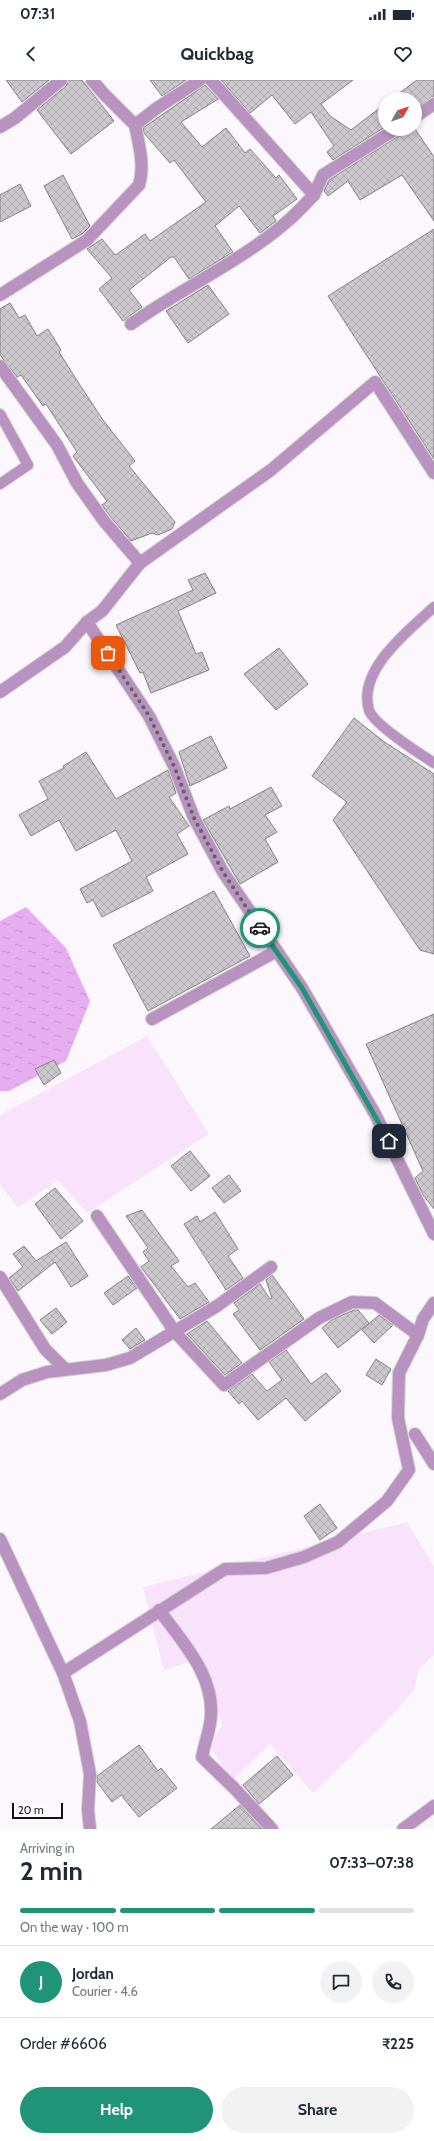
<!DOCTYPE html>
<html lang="en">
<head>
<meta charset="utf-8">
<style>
  :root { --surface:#fff; --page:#f2f2f3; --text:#1f2937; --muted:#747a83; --line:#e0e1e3; --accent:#209477 }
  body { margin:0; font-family:Cabin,sans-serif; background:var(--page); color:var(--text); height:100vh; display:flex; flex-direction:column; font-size:15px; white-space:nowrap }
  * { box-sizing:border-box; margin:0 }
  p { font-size:13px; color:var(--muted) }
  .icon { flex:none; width:22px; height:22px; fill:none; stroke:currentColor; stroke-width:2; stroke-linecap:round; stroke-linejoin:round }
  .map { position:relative; height:1749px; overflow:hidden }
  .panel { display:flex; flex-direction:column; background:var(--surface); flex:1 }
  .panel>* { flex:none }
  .needle { width:26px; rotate:50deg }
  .fabs { position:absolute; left:378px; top:12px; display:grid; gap:8px }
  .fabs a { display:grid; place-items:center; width:44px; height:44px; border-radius:50%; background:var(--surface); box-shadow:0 2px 6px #0003; font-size:20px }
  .scale { position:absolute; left:12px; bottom:10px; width:51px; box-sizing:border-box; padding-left:4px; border:2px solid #111011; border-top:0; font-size:11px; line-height:14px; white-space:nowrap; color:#111011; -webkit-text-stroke:3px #fff; paint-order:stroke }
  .pin { position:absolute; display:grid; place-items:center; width:34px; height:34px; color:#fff; margin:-17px; border-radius:8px; box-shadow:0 2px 6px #0006 }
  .courier { position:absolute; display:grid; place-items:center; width:40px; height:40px; margin:-20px; border:3px solid #209477; border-radius:50%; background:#fff; color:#222; box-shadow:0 1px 5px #0007 }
  .headline em { font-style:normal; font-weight:800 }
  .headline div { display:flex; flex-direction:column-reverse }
  .headline { display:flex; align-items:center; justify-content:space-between; height:68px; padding:0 20px }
  h1 { font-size:26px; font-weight:800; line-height:30px }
  .bar { display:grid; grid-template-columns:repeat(4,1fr); gap:6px 4px; align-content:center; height:48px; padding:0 20px }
  .bar i { height:5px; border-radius:3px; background:var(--line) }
  .bar .on { background:var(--accent) }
  .bar p { grid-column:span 4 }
  .line { display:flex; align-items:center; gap:10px; padding:0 20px; border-top:1px solid var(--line) }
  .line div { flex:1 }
  .round { display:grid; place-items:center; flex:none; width:42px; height:42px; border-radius:21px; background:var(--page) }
  .action { display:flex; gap:8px; margin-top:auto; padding:8px 20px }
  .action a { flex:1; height:46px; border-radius:24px; background:var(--accent); color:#fff; font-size:16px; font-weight:800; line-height:46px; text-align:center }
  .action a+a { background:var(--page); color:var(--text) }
  .status { display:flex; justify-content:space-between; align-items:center; height:28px; padding:0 20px; background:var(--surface); direction:ltr }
  .status svg { height:11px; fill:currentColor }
  header { display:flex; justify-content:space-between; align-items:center; height:52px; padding:0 20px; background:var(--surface); font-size:18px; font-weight:800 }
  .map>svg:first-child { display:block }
  .green { fill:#f9e3fc }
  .water { fill:url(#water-ripples) }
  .building { fill:url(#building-cross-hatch); stroke:#858286 }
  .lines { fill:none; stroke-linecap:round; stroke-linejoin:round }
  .lane-casing { stroke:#d6d2d6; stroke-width:12 }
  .street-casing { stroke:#d6d2d6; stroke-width:14 }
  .lane { stroke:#b993c0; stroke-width:10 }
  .street { stroke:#b993c0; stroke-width:12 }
  .done { stroke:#636163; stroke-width:4; stroke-dasharray:0 7.2 }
  .route { stroke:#209477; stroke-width:5 }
</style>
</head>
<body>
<div class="status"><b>07:31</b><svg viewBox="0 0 49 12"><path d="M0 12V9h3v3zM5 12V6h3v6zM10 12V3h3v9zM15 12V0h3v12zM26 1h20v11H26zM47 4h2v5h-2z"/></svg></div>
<header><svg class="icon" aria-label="back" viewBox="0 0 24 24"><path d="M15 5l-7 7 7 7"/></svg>Quickbag<svg class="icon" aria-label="heart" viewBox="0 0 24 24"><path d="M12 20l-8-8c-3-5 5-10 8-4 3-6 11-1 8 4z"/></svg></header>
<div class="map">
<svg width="434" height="1749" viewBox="0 0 434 1749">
  <defs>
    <pattern id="water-ripples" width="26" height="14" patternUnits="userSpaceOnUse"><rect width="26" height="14" fill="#e6aef0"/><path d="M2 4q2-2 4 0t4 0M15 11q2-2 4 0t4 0" fill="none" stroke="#c495cd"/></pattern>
    <pattern id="building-cross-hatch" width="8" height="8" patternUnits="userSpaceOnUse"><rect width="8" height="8" fill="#ccc8cd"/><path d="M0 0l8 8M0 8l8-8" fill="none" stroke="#aeabaf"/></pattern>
  </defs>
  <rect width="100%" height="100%" fill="#fbf7fc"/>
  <!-- green -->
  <g class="green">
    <path d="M147 956 209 1054 87 1133 58 1100 18 1128 0 1104V1035Z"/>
    <path d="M407 1442 434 1486V1575L418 1590 415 1609 381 1647 313 1713 270 1664 232 1701 208 1664 222 1646 202 1578 164 1590 143 1507Z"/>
  </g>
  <!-- water -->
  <path class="water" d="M26 827 66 868 90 921 66 981 9 1011H0V841Z"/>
  <!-- building -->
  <g class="building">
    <path d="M6 0H49L22 22Z"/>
    <path d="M68 0H82L114 41 71 74 37 30 66 6Z"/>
    <path d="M150 0H186L162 16Z"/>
    <path d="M221 0H353L321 24 330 36 351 50 385 24V47L333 80 327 72 334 66 311 32 295 44 272 15 250 33Z"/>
    <path d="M417 0H434V17L415 28V19H391Z"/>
    <path d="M205 5 218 19 181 42 202 67 226 48 245 73 250 69 276 98 279 95 297 119 273 136 276 141 260 153 239 126 215 146 233 172 189 199 174 177H171L129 210 142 227 123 241 99 209 112 198 87 169 102 159 115 175 117 174 145 154 150 161 206 122 174 80 170 83 144 53 143 48Z"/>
    <path d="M403 49H415L434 77V141L402 95 360 120 348 101 328 116 324 111 329 100 400 55Z"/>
    <path d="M63 95 90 146 82 154 72 159 44 106Z"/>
    <path d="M20 104 31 126 0 142V115Z"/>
    <path d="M434 149V379L328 216Z"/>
    <path d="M208 205 229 234 188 263 166 231Z"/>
    <path d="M10 223 19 238 25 235 37 256 48 249 61 270 59 272 78 302 103 340 135 381 129 386 175 442 172 449 158 455 152 453 131 461 110 436 102 425 107 421 73 376 77 372 46 324 43 326 21 295 17 297 0 275V229Z"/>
    <path d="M205 493 216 513 178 531 196 574 202 572 209 590 151 613 143 592 140 593 116 545 193 510 188 500Z"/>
    <path d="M279 568 308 604 276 630 244 594Z"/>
    <path d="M354 638 383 661 434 694V874L420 870 333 740 347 722 312 696Z"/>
    <path d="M211 656 227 688 190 706 179 672Z"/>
    <path d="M86 672 116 719 168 690 176 713 169 717 189 746 177 754 188 774 146 797 153 811 102 837 93 820 87 823 80 809 132 781 116 750 76 771 59 740 31 756 19 735 48 719 39 701 64 688 63 686Z"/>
    <path d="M271 707 282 726 265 735 277 752 265 759 278 782 240 804 203 740 229 726 230 729Z"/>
    <path d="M214 811 250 876 148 931 113 865Z"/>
    <path d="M434 934V1129L423 1115 415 1098 423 1091 366 964Z"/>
    <path d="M54 980 61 993 44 1005 35 989Z"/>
    <path d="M190 1071 210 1096 191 1111 171 1086Z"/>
    <path d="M229 1095 241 1111 224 1123 212 1108Z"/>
    <path d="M55 1108 83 1141 61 1159 35 1124Z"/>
    <path d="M142 1130 179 1181 171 1186 188 1207 195 1203 209 1222 180 1239 141 1187 149 1181 143 1172 148 1168 126 1136Z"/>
    <path d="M215 1132 238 1169 228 1176 243 1198 226 1210 184 1144 197 1136 200 1142Z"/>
    <path d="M66 1162 88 1196 71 1207 55 1182 18 1211 9 1198 23 1187 13 1174 24 1166 36 1181Z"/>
    <path d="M272 1195 304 1239 260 1270 233 1234 239 1230 234 1223 260 1204 270 1219 272 1218 266 1200Z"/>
    <path d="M128 1196 137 1208 113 1225 104 1213Z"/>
    <path d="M56 1228 67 1242 52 1254 40 1240Z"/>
    <path d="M354 1230H358L369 1243 338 1268 322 1248 333 1239Z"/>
    <path d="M379 1235 393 1245 374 1263 362 1250Z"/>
    <path d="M207 1241 242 1283 225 1295 187 1254Z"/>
    <path d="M136 1248 145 1260 130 1269 122 1260Z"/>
    <path d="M286 1270 311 1304 326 1293 341 1311 305 1341 286 1318 258 1340 242 1321 239 1324 228 1311 252 1294 267 1311 282 1300 269 1282Z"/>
    <path d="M376 1279 391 1289 382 1305 366 1295Z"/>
    <path d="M320 1424 337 1448 320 1460 304 1436Z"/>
    <path d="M139 1665 158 1691 161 1688 177 1708 139 1737 121 1715 112 1722 97 1702V1696Z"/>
    <path d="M277 1676 293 1695 259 1724 243 1705Z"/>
    <path d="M240 1725 262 1749H211Z"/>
  </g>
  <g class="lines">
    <defs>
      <g id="lane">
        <path d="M0 334 28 385 0 404"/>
        <path d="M434 527C409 550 357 590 369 630 373 644 420 674 434 683"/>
      </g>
      <g id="street">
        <path d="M92 0 103 13 135 45 157 28 200 0"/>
        <path d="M211 0 314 115 323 95 396 49"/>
        <path d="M415 37 434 24"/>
        <path d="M0 47 15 38 61 0"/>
        <path d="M0 215 87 160 139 105C145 86 139 65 135 45"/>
        <path d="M131 244C182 208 244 180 290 139 298 132 306 123 314 115"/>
        <path d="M0 286 57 365 77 403 104 441 140 483 271 390 375 302 434 393"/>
        <path d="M87 542 149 636 174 686 194 738 223 792 302 908 375 1034 434 1154"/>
        <path d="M0 612 65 567 87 542 102 531 140 483"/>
        <path d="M152 939 277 871"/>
        <path d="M97 1136 175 1252 224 1305 319 1238 352 1222 375 1223 418 1255"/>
        <path d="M0 1197 45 1269 64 1288"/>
        <path d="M0 1314 22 1300 47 1292 106 1285 130 1278 217 1226 271 1187"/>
        <path d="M415 1354 434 1384"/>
        <path d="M0 1459 63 1593 80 1641 90 1694 88 1730 90 1749"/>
        <path d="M159 1530C184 1564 218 1599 210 1644 208 1655 204 1666 202 1677L236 1710 272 1749"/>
        <path d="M63 1593 225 1489 266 1488 304 1477 338 1462 387 1421 409 1390 398 1338 399 1293 418 1255 423 1239 434 1223"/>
        <path d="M403 1749 434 1726"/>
      </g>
    </defs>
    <!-- lane casing -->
    <use href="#lane" class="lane-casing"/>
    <!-- street casing -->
    <use href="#street" class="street-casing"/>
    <!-- lane -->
    <use href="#lane" class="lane"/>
    <!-- street -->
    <use href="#street" class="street"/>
  </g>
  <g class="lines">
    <!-- done -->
    <path class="done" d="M108 573 149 636 174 686 194 738 223 792 260 848"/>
    <!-- route -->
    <path class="route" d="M260 848 302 908 389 1061"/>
  </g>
</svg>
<div class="fabs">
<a><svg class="needle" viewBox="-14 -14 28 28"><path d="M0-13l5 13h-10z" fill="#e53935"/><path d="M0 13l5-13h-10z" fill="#747a83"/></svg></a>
</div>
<div class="scale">20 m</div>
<div class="pin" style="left:108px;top:573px;background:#ea580c"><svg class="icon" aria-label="bag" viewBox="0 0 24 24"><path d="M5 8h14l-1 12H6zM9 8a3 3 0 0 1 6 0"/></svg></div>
<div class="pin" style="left:389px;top:1061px;background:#1f2937"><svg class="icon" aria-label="home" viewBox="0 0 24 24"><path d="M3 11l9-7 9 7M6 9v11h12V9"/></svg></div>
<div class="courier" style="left:260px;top:848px"><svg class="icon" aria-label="car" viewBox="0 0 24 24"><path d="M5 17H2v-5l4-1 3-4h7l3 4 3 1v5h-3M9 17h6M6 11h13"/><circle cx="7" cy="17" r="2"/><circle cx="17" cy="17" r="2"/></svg></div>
</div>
<section class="panel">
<div class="headline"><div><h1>2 min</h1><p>Arriving in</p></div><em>07:33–07:38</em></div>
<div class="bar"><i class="on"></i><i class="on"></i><i class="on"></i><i></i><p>On the way · 100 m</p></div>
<div class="line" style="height:72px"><b class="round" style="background:var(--accent);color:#fff">J</b><div><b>Jordan</b><p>Courier · 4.6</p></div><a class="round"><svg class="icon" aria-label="chat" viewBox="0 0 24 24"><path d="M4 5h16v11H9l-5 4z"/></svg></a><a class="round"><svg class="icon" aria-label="phone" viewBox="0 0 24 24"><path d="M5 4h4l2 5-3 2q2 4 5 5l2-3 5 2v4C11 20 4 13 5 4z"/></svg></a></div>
<div class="line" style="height:52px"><div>Order #6606</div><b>₹225</b></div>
<div class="action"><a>Help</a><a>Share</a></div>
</section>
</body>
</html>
